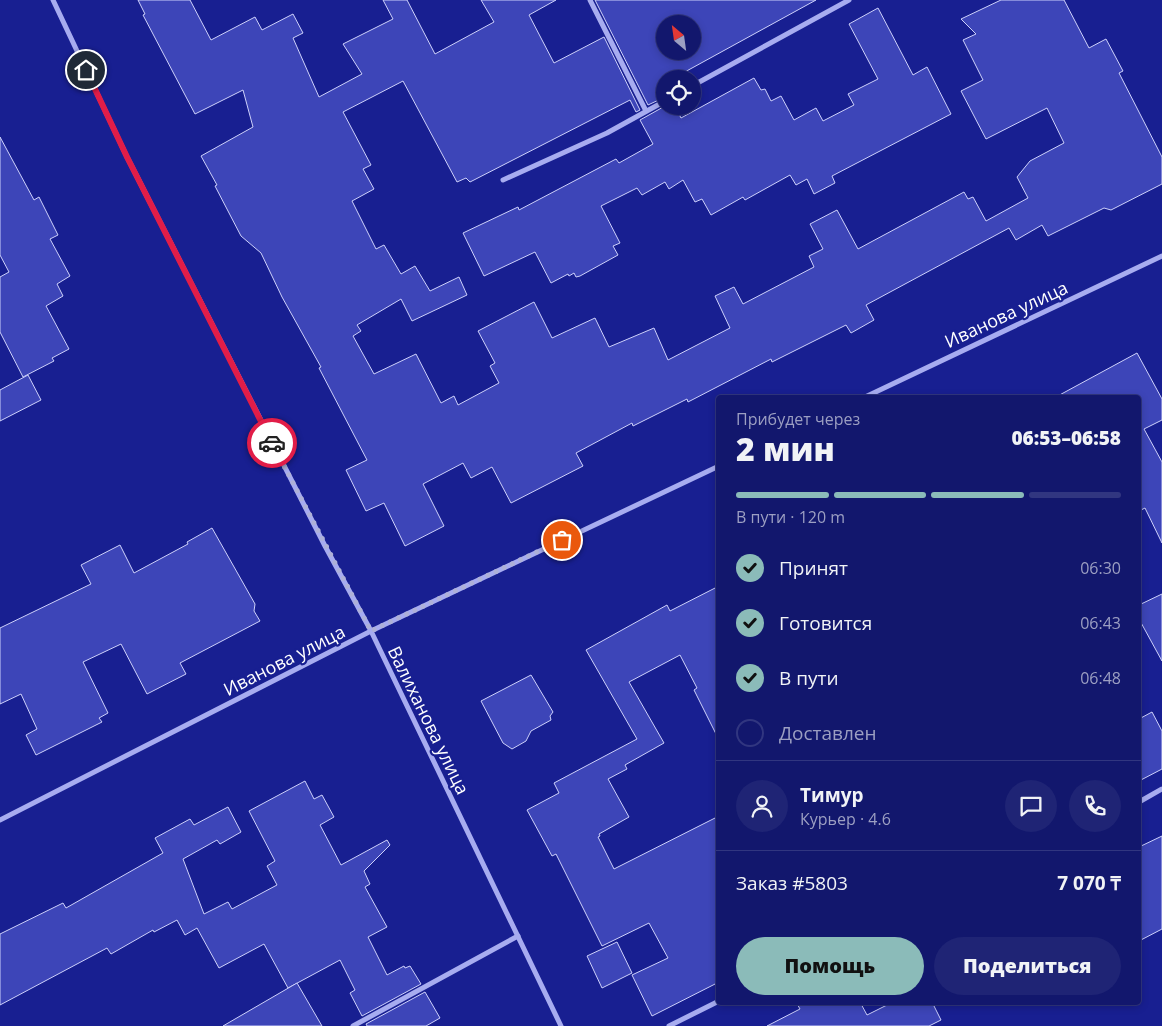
<!DOCTYPE html>
<html lang="ru">
<head>
<meta charset="utf-8">
<style>
  :root { --surface:#12176d; --page:#1f2475; --text:#f1f3f6; --muted:#9c9fc2; --line:#313680; --accent:#8bbbb9 }
  body { margin:0; font-family:"Open Sans",sans-serif; background:var(--page); color:var(--text); height:100vh; display:flex; flex-direction:column; font-size:19px; white-space:nowrap }
  * { box-sizing:border-box; margin:0 }
  p { font-size:16px; color:var(--muted) }
  .icon { flex:none; width:28px; height:28px; fill:none; stroke:currentColor; stroke-width:2; stroke-linecap:round; stroke-linejoin:round }
  .map { position:relative; flex:1; overflow:hidden }
  .drawer { position:absolute; left:716px; top:395px; width:425px; height:610px; display:flex; flex-direction:column; background:var(--surface); border-radius:5px; box-shadow:0 2px 8px #0003,0 0 0 1px var(--line) }
  .drawer>* { flex:none }
  .needle { width:32px; rotate:331deg }
  .buttons { position:absolute; left:656px; top:15px; display:grid; gap:10px }
  .buttons a { display:grid; place-items:center; width:45px; height:45px; border-radius:50%; background:var(--surface); box-shadow:0 2px 8px #0003,0 0 0 1px var(--line); font-size:25px }
  .pin { position:absolute; display:grid; place-items:center; width:42px; height:42px; color:#fff; margin:-21px; border:2px solid #fff; border-radius:50%; box-shadow:0 1px 5px #0007 }
  .courier { position:absolute; display:grid; place-items:center; width:50px; height:50px; margin:-25px; border:4px solid #e11d48; border-radius:50%; background:#fff; color:#222; box-shadow:0 1px 6px #0007 }
  .headline em { font-style:normal; font-weight:800 }
  .headline div { display:flex; flex-direction:column-reverse }
  .headline { display:flex; align-items:center; justify-content:space-between; height:85px; padding:0 20px }
  h1 { font-size:32px; font-weight:800; line-height:38px }
  .bar { display:grid; grid-template-columns:repeat(4,1fr); gap:8px 5px; align-content:center; height:60px; padding:0 20px }
  .bar i { height:6px; border-radius:4px; background:var(--line) }
  .bar .selected { background:var(--accent) }
  .bar p { grid-column:span 4 }
  .line { display:flex; align-items:center; gap:12px; padding:0 20px; border-top:1px solid var(--line) }
  .line div { flex:1 }
  .round { display:grid; place-items:center; flex:none; width:52px; height:52px; border-radius:26px; background:var(--page) }
  ol { padding:0 20px; list-style:none }
  li { display:flex; align-items:center; gap:15px; height:55px }
  li p { margin-inline-start:auto }
  li .icon { padding:5px; border-radius:50%; background:var(--accent); color:#111; stroke-width:4 }
  li:last-child { color:var(--muted) }
  li i { width:28px; height:28px; border:2px solid var(--line); border-radius:50% }
  .button { display:flex; gap:10px; margin-top:auto; padding:10px 20px }
  .button a { flex:1; height:58px; border-radius:30px; background:var(--accent); color:#111; font-size:20px; font-weight:800; line-height:58px; text-align:center }
  .button a+a { background:var(--page); color:var(--text) }
  .map>svg:first-child { display:block }
  .building { fill:#3d45b8; stroke:#ced1fb; fill-rule:evenodd }
  .lines { fill:none; stroke-linecap:round; stroke-linejoin:round }
  .minor { stroke:#a7acf0; stroke-width:5 }
  .done { stroke:#aeb1d8; stroke-width:5; stroke-dasharray:0 9 }
  .route { stroke:#e11d48; stroke-width:6 }
  .labels { text-anchor:middle; dominant-baseline:central; stroke-width:4.5; stroke-linejoin:round; paint-order:stroke }
  .street-label { font-size:18px; fill:#fff; stroke:#181f91 }
</style>
</head>
<body>
<div class="map">
<svg width="1162" height="1026" viewBox="0 0 1162 1026">
  <rect width="100%" height="100%" fill="#181f91"/>
  <!-- building -->
  <g class="building">
    <path d="M138 0H190L211 40 255 17 262 30 293 14 303 33 293 38 319 97 362 74 343 44 393 19 383 0H407L435 54 494 22 481 0H556L529 15 554 63 604 37 640 110 636 112 630 100 470 182 466 178 457 182 403 81 343 112 371 165 363 169 374 189 352 201 376 249 384 245 401 274 415 266 430 291 459 277 467 295 412 321 401 299 357 325 361 331 353 336 374 374 416 354 441 403 454 396 458 405 499 383 490 366 495 363 478 331 534 302 552 338 595 318 609 347 654 328 668 360 730 328 715 296 734 287 743 304 814 267 809 256 823 249 810 224 837 210 858 249 964 192 968 199 973 197 986 221 1028 198 1017 177 1030 161 1064 143 1047 108 986 139 961 91 983 80 963 40 976 34 961 19 1001 0H1064L1089 48 1106 39 1123 71 1119 73 1162 157V184L1111 210 1104 208 1048 236 1042 225 1016 240 1009 228 866 305 874 320 851 333 846 325 772 362 771 359 688 402 687 399 633 426 632 423 576 453 583 466 511 503 492 467 471 478 463 463 423 484 444 526 405 546 384 503 366 511 346 470 367 460 319 368 321 367 282 297 261 253 241 236 215 186 217 185 201 156 253 127 243 90 195 114 143 15 145 14Z"/>
    <path d="M595 0H816L672 79H665L663 83 665 97 648 105ZM665 24H692V51H665Z"/>
    <path d="M878 8 913 75 927 67 951 114 832 176 835 183 814 194 807 179 796 185 790 175 745 200 743 197 711 215 702 199 695 202 683 180 669 189 665 182 642 195 637 188 601 206 620 243 613 246 618 255 580 276 576 277 574 273 569 276 568 274 551 283 535 252 484 276 463 233 518 207 519 210 616 159 619 163 653 144 640 120 665 106H675L681 118 754 78 761 90 765 89 771 101 781 96 794 120 816 108 823 121 854 105 848 94 878 79 849 24Z"/>
    <path d="M0 137 34 200 39 197 58 235 50 239 70 276 57 284 63 296 46 306 69 349 52 358 54 361 23 377 0 332V277L9 272 0 255Z"/>
    <path d="M1137 353 1162 399V420L1144 429 1162 462V543L1145 508 1139 511V398H1054Z"/>
    <path d="M28 375 41 400 0 421V390Z"/>
    <path d="M212 528 255 604 254 611 260 621 180 663 186 674 147 694 121 644 83 662 108 713 99 718 102 722 36 755 26 735 37 729 21 694 0 704V628L91 584 81 565 120 545 134 573 188 544 187 542Z"/>
    <path d="M719 586V740L694 690 697 688 680 655 629 682 664 743 625 765 627 769 608 779 629 817 599 834 600 836 598 837 614 869 719 816V982L652 1016 632 975 668 958 649 923 602 946 556 854 552 856 527 810 559 793 554 783 637 739 586 650 667 605 670 611Z"/>
    <path d="M1162 594V661L1139 619V605Z"/>
    <path d="M531 675 553 712 550 716 551 720 531 731 526 741 512 749 503 743 481 701Z"/>
    <path d="M1152 712 1162 731V769L1139 781V719Z"/>
    <path d="M305 781 314 799 322 795 334 817 320 825 341 865 387 840 390 845 364 871 370 884 365 887 387 927 368 937 387 975 404 966 405 968 410 966 421 984 362 1016 350 993 355 990 340 960 288 988 264 944 219 968 197 928 185 935 177 920 154 932 153 930 111 954 107 948 0 1005V934L63 903 66 908 163 853 155 838 190 819 194 825 228 807 241 832 220 844 217 840 183 859 204 914 228 902 232 909 277 885 267 866 275 861 249 811Z"/>
    <path d="M1162 836V929L1139 941V847Z"/>
    <path d="M617 942 632 973 602 988 587 956Z"/>
    <path d="M297 983 322 1026H223Z"/>
    <path d="M425 992 440 1018 426 1026H367L366 1024Z"/>
    <path d="M796 1002H860L867 1015 893 1002H932L941 1020 929 1026H767L800 1009Z"/>
  </g>
  <g class="lines">
    <!-- minor -->
    <g class="minor">
      <path d="M53 0 127 157 325 546 371 631 561 1026"/>
      <path d="M590 0 646 111"/>
      <path d="M692 86 849 0"/>
      <path d="M503 180 607 133 665 101"/>
      <path d="M863 398 1162 256"/>
      <path d="M1139 802 1162 789"/>
      <path d="M0 820 371 631 719 466"/>
      <path d="M353 1026 518 936"/>
      <path d="M669 1026 719 1001"/>
    </g>
  </g>
  <g class="lines">
    <!-- done -->
    <path class="done" d="M272 443 371 631 562 540"/>
    <!-- route -->
    <path class="route" d="M86 70 127 157 272 443"/>
  </g>
  <g class="labels">
    <!-- street labels -->
    <g class="street-label">
      <text transform="translate(1006 314) rotate(-25)">Иванова улица</text>
      <text transform="translate(284 660) rotate(-27)">Иванова улица</text>
      <text transform="translate(429 720) rotate(64)">Валиханова улица</text>
    </g>
  </g>
</svg>
<div class="buttons">
<a><svg class="needle" viewBox="-14 -14 28 28"><path d="M0-13l5 13h-10z" fill="#e53935"/><path d="M0 13l5-13h-10z" fill="#9c9fc2"/></svg></a>
<a><svg class="icon" aria-label="locate" viewBox="0 0 24 24"><circle cx="12" cy="12" r="6"/><path d="M12 2v4M12 18v4M2 12h4M18 12h4"/></svg></a>
</div>
<div class="pin" style="left:562px;top:540px;background:#ea580c"><svg class="icon" aria-label="bag" viewBox="0 0 24 24"><path d="M5 8h14l-1 12H6zM9 8a3 3 0 0 1 6 0"/></svg></div>
<div class="pin" style="left:86px;top:70px;background:#1f2937"><svg class="icon" aria-label="home" viewBox="0 0 24 24"><path d="M3 11l9-7 9 7M6 9v11h12V9"/></svg></div>
<div class="courier" style="left:272px;top:443px"><svg class="icon" aria-label="car" viewBox="0 0 24 24"><path d="M5 17H2v-5l4-1 3-4h7l3 4 3 1v5h-3M9 17h6M6 11h13"/><circle cx="7" cy="17" r="2"/><circle cx="17" cy="17" r="2"/></svg></div>
<section class="drawer">
<div class="headline"><div><h1>2 мин</h1><p>Прибудет через</p></div><em>06:53–06:58</em></div>
<div class="bar"><i class="selected"></i><i class="selected"></i><i class="selected"></i><i></i><p>В пути · 120 m</p></div>
<ol>
<li><svg class="icon" aria-label="check" viewBox="0 0 24 24"><path d="M5 12l5 5 9-10"/></svg>Принят<p>06:30</p></li>
<li><svg class="icon" aria-label="check" viewBox="0 0 24 24"><path d="M5 12l5 5 9-10"/></svg>Готовится<p>06:43</p></li>
<li><svg class="icon" aria-label="check" viewBox="0 0 24 24"><path d="M5 12l5 5 9-10"/></svg>В пути<p>06:48</p></li>
<li><i></i>Доставлен</li>
</ol>
<div class="line" style="height:90px"><a class="round"><svg class="icon" aria-label="person" viewBox="0 0 24 24"><circle cx="12" cy="8" r="4"/><path d="M4 21q1-7 8-7t8 7"/></svg></a><div><b>Тимур</b><p>Курьер · 4.6</p></div><a class="round"><svg class="icon" aria-label="chat" viewBox="0 0 24 24"><path d="M4 5h16v11H9l-5 4z"/></svg></a><a class="round"><svg class="icon" aria-label="phone" viewBox="0 0 24 24"><path d="M5 4h4l2 5-3 2q2 4 5 5l2-3 5 2v4C11 20 4 13 5 4z"/></svg></a></div>
<div class="line" style="height:65px"><div>Заказ #5803</div><b>7 070 ₸</b></div>
<div class="button"><a>Помощь</a><a>Поделиться</a></div>
</section>
</div>
</body>
</html>
